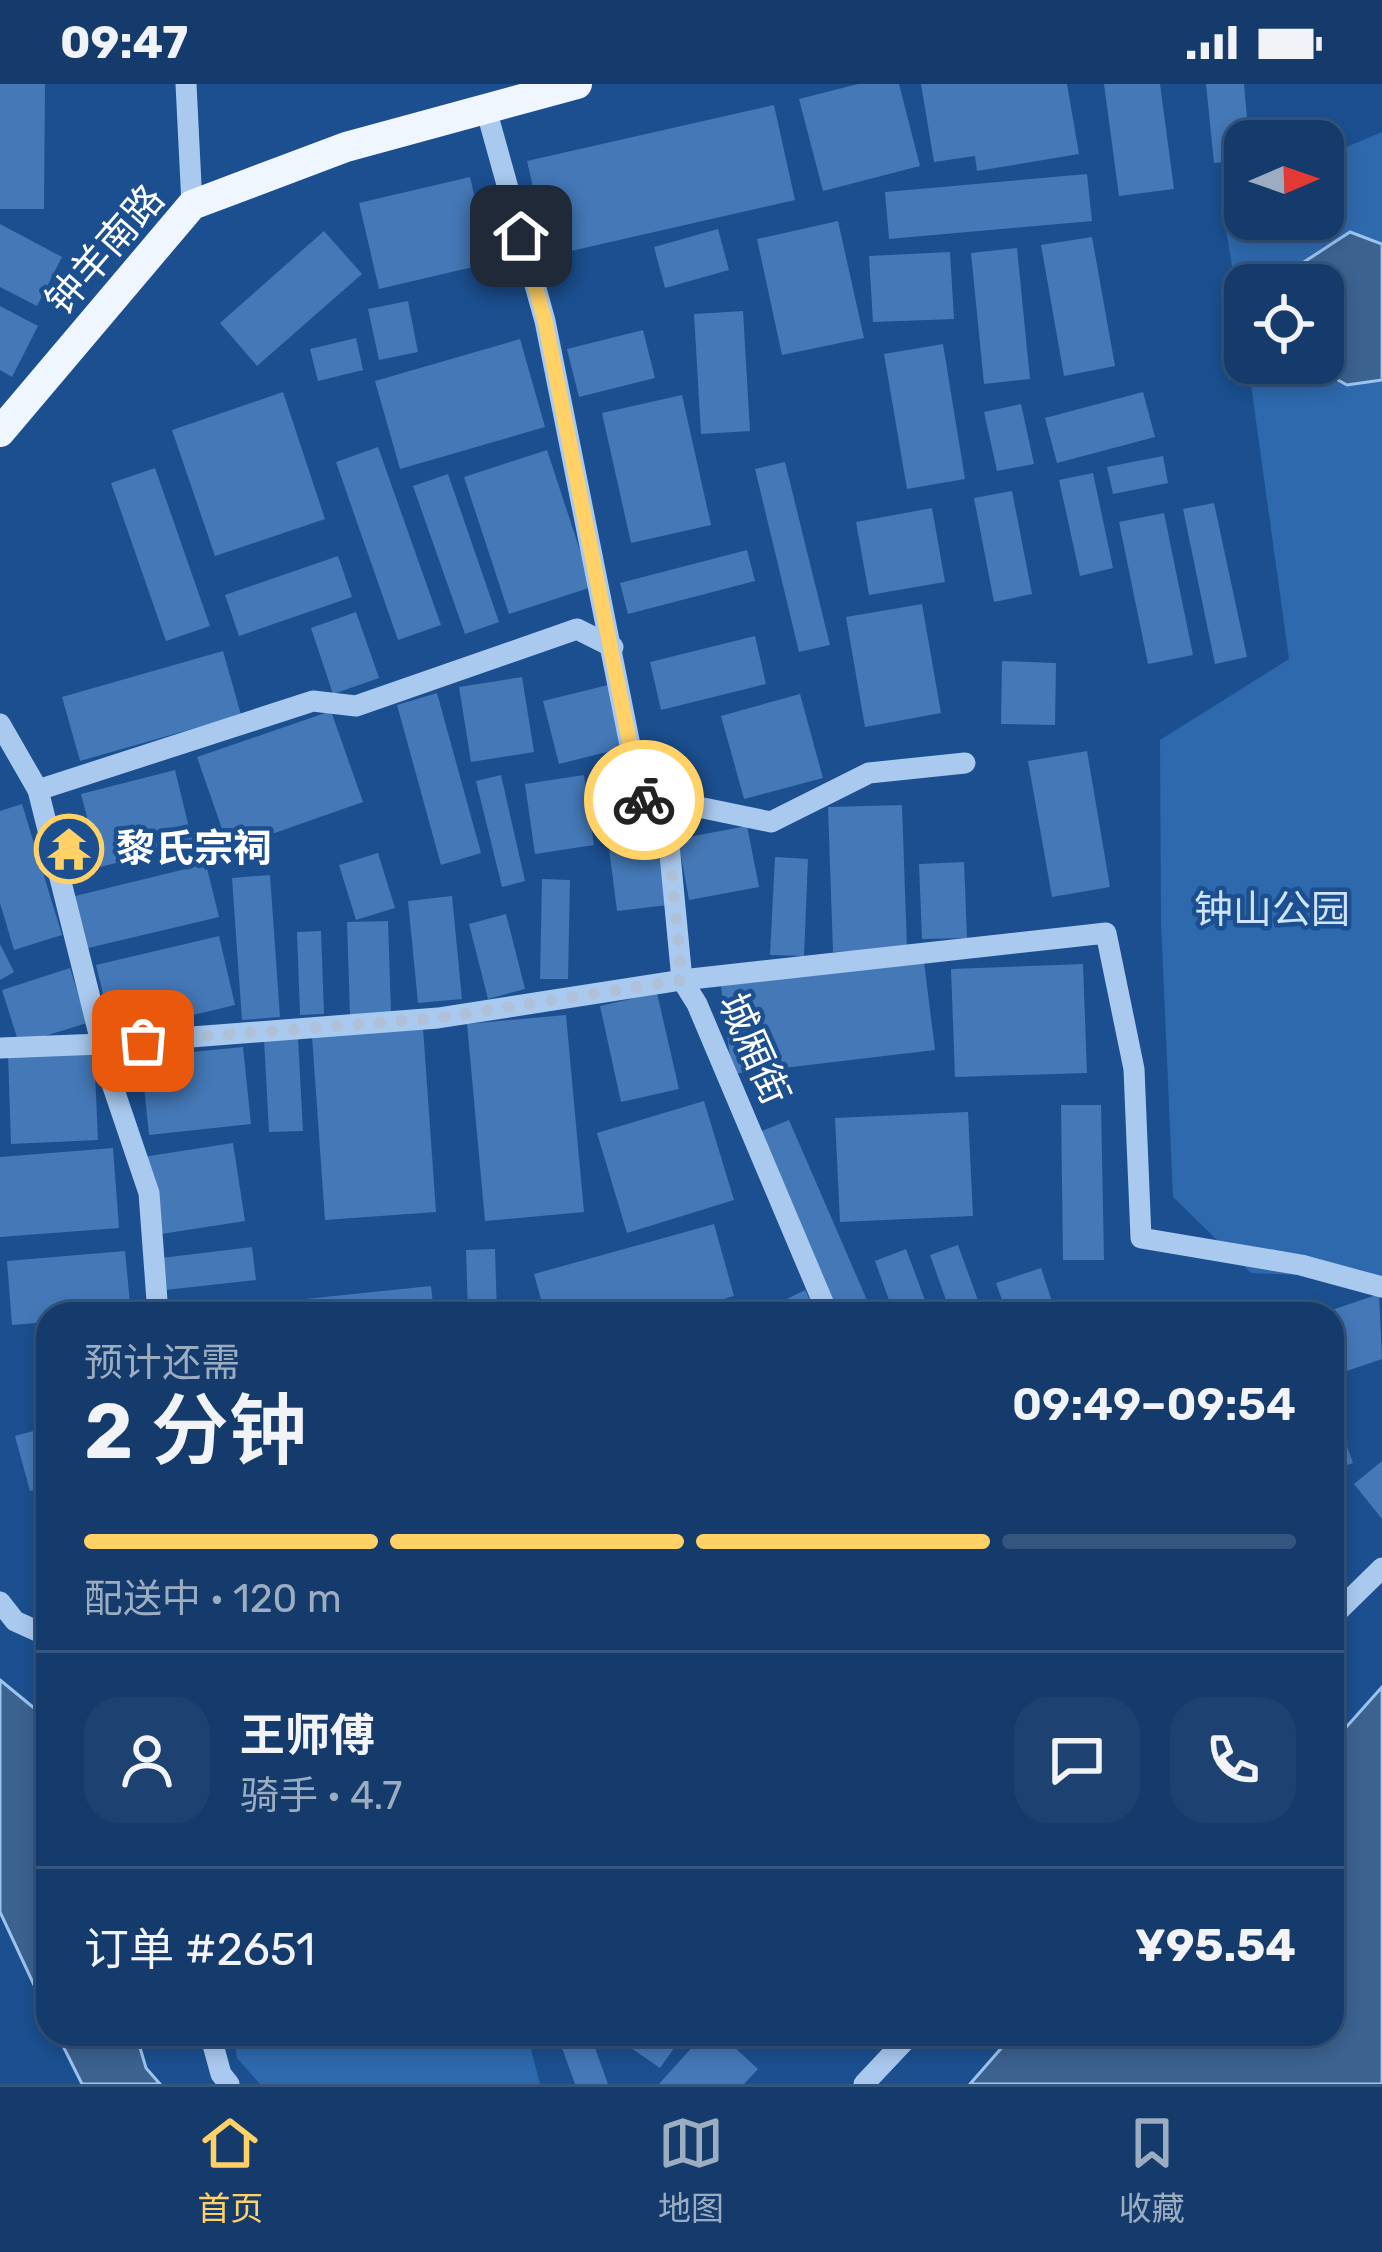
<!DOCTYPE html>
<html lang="zh">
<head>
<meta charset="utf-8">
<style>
  :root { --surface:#143b6b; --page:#1d4271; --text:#f1f3f6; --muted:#9dadc1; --line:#33557e; --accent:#ffd166 }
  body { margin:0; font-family:Rubik,"Noto Sans SC",sans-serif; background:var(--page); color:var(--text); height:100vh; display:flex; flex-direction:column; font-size:45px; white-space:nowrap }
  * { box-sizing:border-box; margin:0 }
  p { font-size:39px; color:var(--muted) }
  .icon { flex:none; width:66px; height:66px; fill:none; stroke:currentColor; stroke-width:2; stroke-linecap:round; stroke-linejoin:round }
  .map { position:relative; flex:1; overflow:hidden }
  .drawer { position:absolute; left:36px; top:1218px; width:1308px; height:744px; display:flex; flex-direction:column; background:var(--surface); border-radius:36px; box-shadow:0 6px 18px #0003,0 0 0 3px var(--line) }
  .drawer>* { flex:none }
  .needle { width:78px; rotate:88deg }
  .fabs { position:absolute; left:1224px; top:36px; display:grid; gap:24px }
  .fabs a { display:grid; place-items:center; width:120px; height:120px; border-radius:24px; background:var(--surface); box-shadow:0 6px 18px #0003,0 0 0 3px var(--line); font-size:60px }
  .pin { position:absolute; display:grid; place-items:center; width:102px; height:102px; color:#fff; margin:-51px; border-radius:24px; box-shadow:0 6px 18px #0006 }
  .courier { position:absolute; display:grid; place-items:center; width:120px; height:120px; margin:-60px; border:9px solid #ffd166; border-radius:50%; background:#fff; color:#222; box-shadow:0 3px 15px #0007 }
  .head em { font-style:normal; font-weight:600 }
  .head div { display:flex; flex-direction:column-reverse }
  .head { display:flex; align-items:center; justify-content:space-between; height:204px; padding:0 48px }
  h1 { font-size:78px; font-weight:600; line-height:90px }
  .bar { display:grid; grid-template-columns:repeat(4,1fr); gap:18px 12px; align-content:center; height:144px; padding:0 48px }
  .bar i { height:15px; border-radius:9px; background:var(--line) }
  .bar .current { background:var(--accent) }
  .bar p { grid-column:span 4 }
  .line { display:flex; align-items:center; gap:30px; padding:0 48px; border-top:3px solid var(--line) }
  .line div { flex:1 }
  .round { display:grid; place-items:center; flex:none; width:126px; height:126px; border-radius:36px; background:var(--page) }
  .status { display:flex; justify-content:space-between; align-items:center; height:84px; padding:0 60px; background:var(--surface); direction:ltr }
  .status svg { height:33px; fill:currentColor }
  .dock { display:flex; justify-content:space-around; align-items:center; height:168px; border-top:3px solid var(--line); background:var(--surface); font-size:33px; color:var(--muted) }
  .dock a { display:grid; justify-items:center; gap:6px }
  .dock .current { color:var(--accent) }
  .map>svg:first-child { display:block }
  .green { fill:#2e69ad }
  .water { fill:#3c6290; stroke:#9cc4f0; stroke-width:3 }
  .building { fill:#4478b7 }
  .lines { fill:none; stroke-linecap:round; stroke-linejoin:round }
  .minor { stroke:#a9c9ee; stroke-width:21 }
  .major { stroke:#f0f6ff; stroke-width:30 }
  .done { stroke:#afc1d8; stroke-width:12; stroke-dasharray:0 21.6 }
  .route { stroke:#ffd166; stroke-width:15 }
  .labels { text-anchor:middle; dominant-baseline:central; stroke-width:9; stroke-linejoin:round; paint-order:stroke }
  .street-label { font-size:39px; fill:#fff; stroke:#1b4f8f }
  .poi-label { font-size:39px; font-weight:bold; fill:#fff; stroke:#1b4f8f; text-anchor:start }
  .park-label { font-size:39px; fill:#cfe3fa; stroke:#1b4f8f }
</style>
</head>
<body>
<div class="status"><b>09:47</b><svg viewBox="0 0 49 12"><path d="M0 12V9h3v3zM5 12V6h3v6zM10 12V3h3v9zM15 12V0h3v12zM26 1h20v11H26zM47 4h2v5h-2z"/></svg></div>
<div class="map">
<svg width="1382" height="2000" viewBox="0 0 1382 2000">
  <rect width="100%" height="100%" fill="#1b4f8f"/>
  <!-- green -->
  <g class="green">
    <path d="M1382 48V1195L1251 1189 1173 1113 1161 837 1160 656 1289 575 1248 279H1323V201H1245V261L1221 115 1245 105V135H1323V73Z"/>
    <path d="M246 1950H527L540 2000H260L237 1974 234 1954Z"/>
  </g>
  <!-- water -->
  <g class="water">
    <path d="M1350 148 1382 160V296L1347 301 1307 279H1323V201H1301L1304 178Z"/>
    <path d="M0 1596 45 1633 48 1642V1931L0 1828Z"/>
    <path d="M1382 1603V2000H970L1005 1960 1020 1950H1332V1659Z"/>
    <path d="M57 1950H136L146 1984 160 2000H82Z"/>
  </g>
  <!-- building -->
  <g class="building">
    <path d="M0 0H45L44 125H0Z"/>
    <path d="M858 0H899L920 82 823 107 799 15Z"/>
    <path d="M921 0H1067L1079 70 977 87 975 72 934 78Z"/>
    <path d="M1104 0H1160L1174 105 1119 112Z"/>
    <path d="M1206 0H1244L1249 57H1245V76L1214 79Z"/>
    <path d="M774 21 795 116 549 172 527 77Z"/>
    <path d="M1087 90 1092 137 889 155 885 108Z"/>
    <path d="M470 93 490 179 379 205 359 119Z"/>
    <path d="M838 137 864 254 782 271 757 155Z"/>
    <path d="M0 140 62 173 37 222 0 203Z"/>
    <path d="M718 145 729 186 665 204 654 163Z"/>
    <path d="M324 147 362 190 257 282 220 239Z"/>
    <path d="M1092 153 1115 282 1064 292 1041 161Z"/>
    <path d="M1017 164 1030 295 984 300 971 169Z"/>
    <path d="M950 168 954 235 873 238 869 172Z"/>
    <path d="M408 217 418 268 379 276 368 225Z"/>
    <path d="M0 222 38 242 12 293 0 286Z"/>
    <path d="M743 227 750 347 701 350 694 230Z"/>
    <path d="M643 246 655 294 579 313 567 265Z"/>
    <path d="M356 254 363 286 318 297 310 265Z"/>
    <path d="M520 255 545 343 400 385 375 297Z"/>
    <path d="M943 260 965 395 907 405 884 270Z"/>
    <path d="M283 308 325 435 215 472 172 346Z"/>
    <path d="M1143 308 1155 353 1057 379 1045 334Z"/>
    <path d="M682 311 711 441 631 459 602 329Z"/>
    <path d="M1021 320 1034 380 997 387 984 328Z"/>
    <path d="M378 363 441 541 398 556 336 378Z"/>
    <path d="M547 366 592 503 509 530 464 393Z"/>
    <path d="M1163 372 1168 399 1113 410 1107 383Z"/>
    <path d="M785 378 830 561 799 568 755 385Z"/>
    <path d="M155 384 210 542 166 557 111 399Z"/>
    <path d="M1093 389 1113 484 1080 492 1059 396Z"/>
    <path d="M448 390 499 538 465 550 413 402Z"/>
    <path d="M1012 407 1032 510 994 518 974 414Z"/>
    <path d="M1214 419 1247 573 1215 580 1183 425Z"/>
    <path d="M932 424 945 498 869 511 856 438Z"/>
    <path d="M1164 429 1193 571 1148 580 1119 438Z"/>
    <path d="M747 466 755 497 628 530 620 499Z"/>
    <path d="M338 472 352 513 239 552 225 511Z"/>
    <path d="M922 520 941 629 865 643 846 533Z"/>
    <path d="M356 528 379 594 333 610 311 544Z"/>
    <path d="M755 552 766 600 661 626 650 578Z"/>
    <path d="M223 567 241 631 80 677 62 613Z"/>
    <path d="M1002 577 1056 579 1055 641 1001 640Z"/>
    <path d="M522 593 534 668 471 678 459 603Z"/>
    <path d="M608 601 623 664 559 680 543 617Z"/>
    <path d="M437 609 481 769 441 781 397 621Z"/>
    <path d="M800 610 823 694 744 715 721 632Z"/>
    <path d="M331 627 363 718 229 765 197 673Z"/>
    <path d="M1087 667 1110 803 1052 813 1028 677Z"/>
    <path d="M175 686 193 760 100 783 81 710Z"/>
    <path d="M501 691 525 797 502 803 476 697Z"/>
    <path d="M584 691 594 761 535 770 525 700Z"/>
    <path d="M22 720 62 851 14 866 0 819V727Z"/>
    <path d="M902 721 907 865 833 868 828 723Z"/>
    <path d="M656 734 668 821 617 827 606 741Z"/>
    <path d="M747 742 759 803 689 816 678 755Z"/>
    <path d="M378 769 395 824 356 836 339 781Z"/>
    <path d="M775 773 808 775 804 872 770 871Z"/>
    <path d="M964 778 967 854 922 855 919 780Z"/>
    <path d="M206 780 219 833 88 864 75 812Z"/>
    <path d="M270 791 280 933 242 936 232 794Z"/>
    <path d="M542 795 570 796 568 895H540Z"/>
    <path d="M452 812 462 915 418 919 408 817Z"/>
    <path d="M506 830 525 905 488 915 469 840Z"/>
    <path d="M388 837 391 929 350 931 347 838Z"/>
    <path d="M321 847 324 930 300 931 297 848Z"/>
    <path d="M219 852 235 921 113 950 96 881Z"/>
    <path d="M0 860 14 888 0 896Z"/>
    <path d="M924 878 935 966 732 990 721 902Z"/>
    <path d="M1083 880 1087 989 955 993 951 885Z"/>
    <path d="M70 884 87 939 19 960 2 906Z"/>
    <path d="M657 909 679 1005 621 1018 600 922Z"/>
    <path d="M566 931 584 1128 485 1137 467 940Z"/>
    <path d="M423 944 436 1128 325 1136 312 952Z"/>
    <path d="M298 954 303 1047 269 1048 264 955Z"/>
    <path d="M243 963 251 1040 149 1051 141 973Z"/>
    <path d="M94 967 98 1056 11 1060 8 970Z"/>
    <path d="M704 1017 734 1116 627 1149 597 1049Z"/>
    <path d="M1061 1021H1101L1104 1176H1063Z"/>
    <path d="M968 1028 973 1132 840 1138 835 1034Z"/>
    <path d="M789 1036 873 1230H834L757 1049Z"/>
    <path d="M233 1059 245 1137 155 1151 143 1073Z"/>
    <path d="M113 1064 119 1144 0 1153V1073Z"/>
    <path d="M714 1140 734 1212 671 1230H545L534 1190Z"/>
    <path d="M958 1161 983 1230H951L930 1171Z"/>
    <path d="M252 1163 256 1196 165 1206 161 1174Z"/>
    <path d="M495 1165 497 1230H468L466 1166Z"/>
    <path d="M906 1165 930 1230H894L875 1177Z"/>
    <path d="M125 1167 131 1230H48V1238L12 1241 7 1177Z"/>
    <path d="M1041 1184 1056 1230H1007L996 1199Z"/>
    <path d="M431 1202 434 1230H190V1227Z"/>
    <path d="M805 1206 817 1230H757Z"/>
    <path d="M1379 1210 1382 1275 1332 1292V1230L1323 1229Z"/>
    <path d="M1189 1215 1193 1230H1145L1144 1229Z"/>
    <path d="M1332 1321 1353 1379 1332 1386Z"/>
    <path d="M48 1343V1402L30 1407 15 1352Z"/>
    <path d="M1382 1377V1435L1354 1400Z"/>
    <path d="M557 1950H590L608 2000H575Z"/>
    <path d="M630 1950H684L660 1984 624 1959Z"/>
    <path d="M704 1950H720L758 1985 744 2000H659Z"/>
  </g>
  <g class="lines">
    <!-- minor -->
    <g class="minor">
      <path d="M186 0 192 121"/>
      <path d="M486 25 545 237 640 711 667 739 682 896 697 920 828 1230"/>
      <path d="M0 640 38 706 110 994 149 1109 158 1230"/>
      <path d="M38 706 313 617 356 622 577 545 613 563"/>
      <path d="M640 711 771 738 869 689 965 679"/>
      <path d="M0 964 101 960 438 934 682 896 1106 849 1134 985 1141 1154 1301 1181 1382 1203"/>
      <path d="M0 1518 15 1537 48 1552"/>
      <path d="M1332 1533 1382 1484"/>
      <path d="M210 1950 221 1990 229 2000"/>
      <path d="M864 2000 911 1950"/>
    </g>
    <!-- major -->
    <path class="major" d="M0 348 192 121 346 63 577 0"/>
  </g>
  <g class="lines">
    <!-- done -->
    <path class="done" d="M143 957 438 934 682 896 667 739 644 716"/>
    <!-- route -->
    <path class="route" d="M521 152 545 237 640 711 644 716"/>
  </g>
  <!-- icons -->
  <defs>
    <symbol id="temple-ring" viewBox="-11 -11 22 22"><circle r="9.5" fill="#1b4f8f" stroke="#ffd166" stroke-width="1.5"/><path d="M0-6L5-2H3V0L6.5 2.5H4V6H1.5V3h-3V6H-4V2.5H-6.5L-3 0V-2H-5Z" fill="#ffd166"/></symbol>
  </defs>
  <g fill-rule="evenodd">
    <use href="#temple-ring" x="31" y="727" width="76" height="76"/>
  </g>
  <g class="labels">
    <!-- street labels -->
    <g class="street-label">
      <text transform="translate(105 166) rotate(-49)">钟羊南路</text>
      <text transform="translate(754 965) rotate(66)">城厢街</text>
    </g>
    <!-- poi labels -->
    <g class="poi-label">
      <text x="116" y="765">黎氏宗祠</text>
    </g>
    <!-- park labels -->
    <g class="park-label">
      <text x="1272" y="826">钟山公园</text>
    </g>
  </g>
</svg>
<div class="fabs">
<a><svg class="needle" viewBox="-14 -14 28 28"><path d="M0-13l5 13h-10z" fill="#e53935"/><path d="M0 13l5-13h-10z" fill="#9dadc1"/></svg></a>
<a><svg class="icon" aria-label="locate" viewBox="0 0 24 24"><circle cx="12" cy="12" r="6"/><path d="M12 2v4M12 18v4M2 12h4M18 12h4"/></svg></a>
</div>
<div class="pin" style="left:143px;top:957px;background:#ea580c"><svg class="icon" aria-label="bag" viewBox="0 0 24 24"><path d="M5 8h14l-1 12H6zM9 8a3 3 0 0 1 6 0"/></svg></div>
<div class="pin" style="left:521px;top:152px;background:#1f2937"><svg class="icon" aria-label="home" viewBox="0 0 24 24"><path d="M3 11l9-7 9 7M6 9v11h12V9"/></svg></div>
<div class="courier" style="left:644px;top:716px"><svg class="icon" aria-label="bike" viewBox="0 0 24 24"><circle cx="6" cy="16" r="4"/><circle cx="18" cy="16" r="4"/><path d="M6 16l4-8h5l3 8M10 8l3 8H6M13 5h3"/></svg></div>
<section class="drawer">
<div class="head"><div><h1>2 分钟</h1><p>预计还需</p></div><em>09:49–09:54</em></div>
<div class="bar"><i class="current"></i><i class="current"></i><i class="current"></i><i></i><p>配送中 · 120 m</p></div>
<div class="line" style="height:216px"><a class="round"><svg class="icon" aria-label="person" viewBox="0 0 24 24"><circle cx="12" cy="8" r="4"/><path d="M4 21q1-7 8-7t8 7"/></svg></a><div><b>王师傅</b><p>骑手 · 4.7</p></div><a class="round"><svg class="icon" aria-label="chat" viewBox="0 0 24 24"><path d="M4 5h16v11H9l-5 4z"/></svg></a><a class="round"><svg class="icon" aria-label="phone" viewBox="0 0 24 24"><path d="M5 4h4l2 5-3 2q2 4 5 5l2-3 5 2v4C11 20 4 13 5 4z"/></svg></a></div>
<div class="line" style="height:156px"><div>订单 #2651</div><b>¥95.54</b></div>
</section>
</div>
<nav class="dock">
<a class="current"><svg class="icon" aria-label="home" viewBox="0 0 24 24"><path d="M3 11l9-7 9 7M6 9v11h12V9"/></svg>首页</a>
<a><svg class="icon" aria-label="map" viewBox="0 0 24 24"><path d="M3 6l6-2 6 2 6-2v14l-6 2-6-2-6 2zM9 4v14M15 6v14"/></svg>地图</a>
<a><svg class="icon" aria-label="saved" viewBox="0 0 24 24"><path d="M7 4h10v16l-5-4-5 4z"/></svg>收藏</a>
</nav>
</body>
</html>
